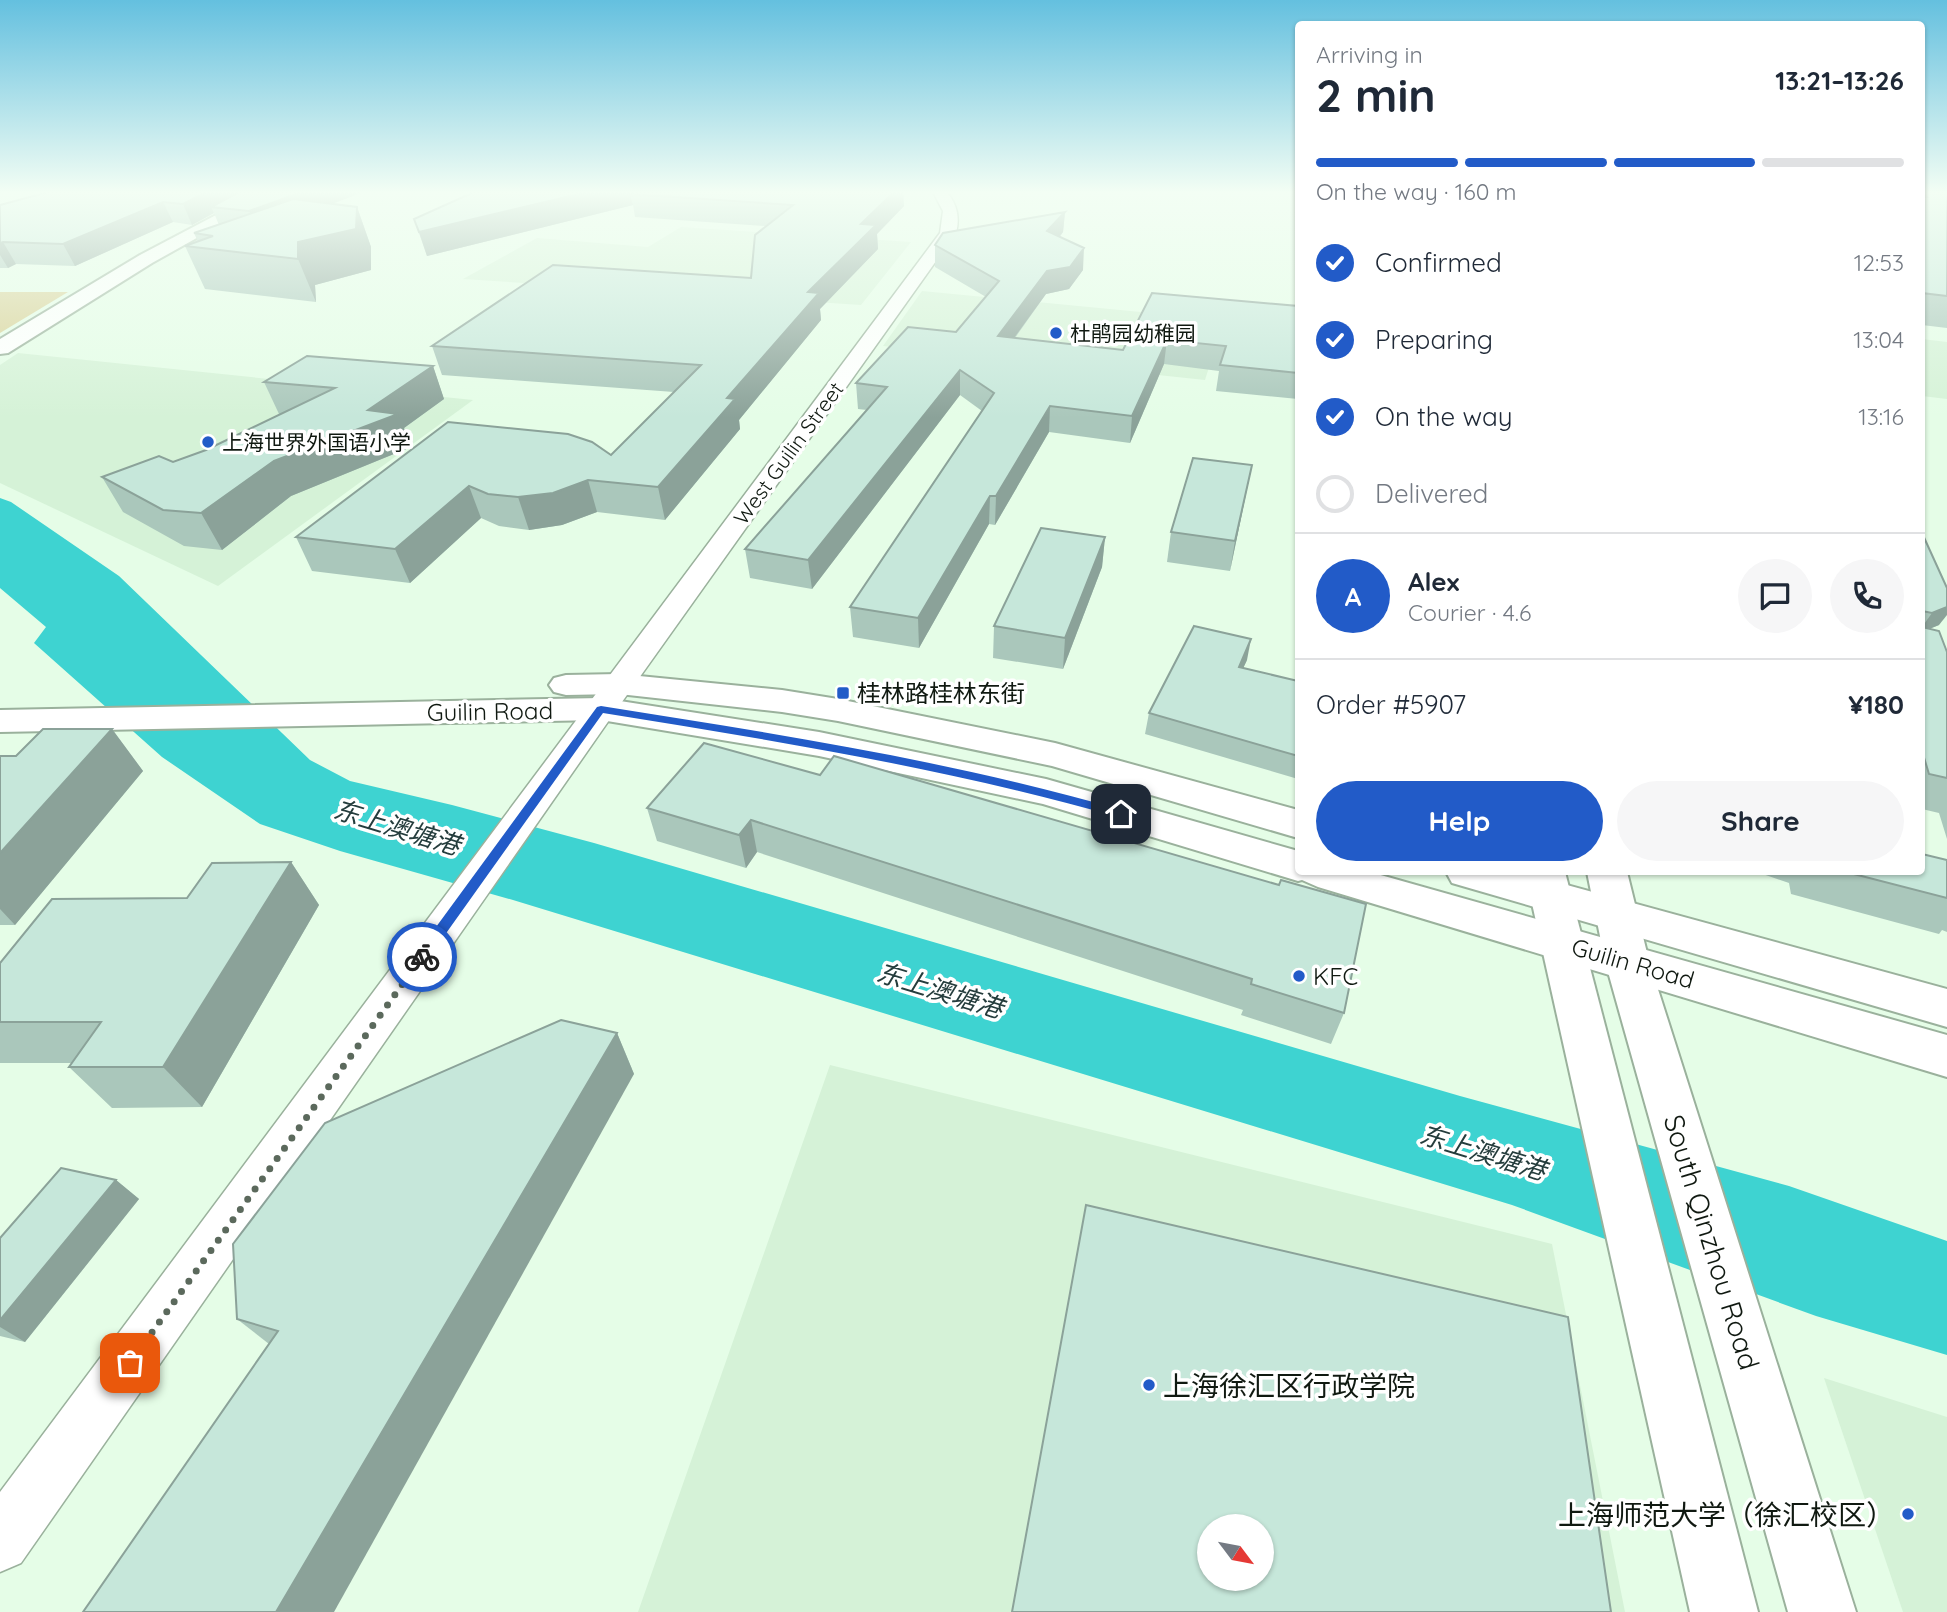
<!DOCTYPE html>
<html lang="en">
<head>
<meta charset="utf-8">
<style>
  :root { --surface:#fff; --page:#f6f6f7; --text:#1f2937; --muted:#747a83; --line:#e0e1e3; --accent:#225bc8 }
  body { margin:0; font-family:Quicksand,"Noto Sans SC",sans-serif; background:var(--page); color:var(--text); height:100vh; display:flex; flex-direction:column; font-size:26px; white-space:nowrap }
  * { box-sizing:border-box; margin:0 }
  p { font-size:23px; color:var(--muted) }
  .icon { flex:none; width:38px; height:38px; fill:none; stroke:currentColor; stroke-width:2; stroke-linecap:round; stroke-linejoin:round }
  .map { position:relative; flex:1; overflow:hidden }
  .side { position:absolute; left:1295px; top:21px; width:630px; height:854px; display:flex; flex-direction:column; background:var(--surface); border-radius:7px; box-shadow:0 2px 5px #0004 }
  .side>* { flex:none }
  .needle { width:46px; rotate:122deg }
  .controls { position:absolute; left:1197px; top:1514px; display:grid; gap:14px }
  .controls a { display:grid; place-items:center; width:77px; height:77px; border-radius:50%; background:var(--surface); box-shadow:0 2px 5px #0004; font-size:35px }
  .pin { position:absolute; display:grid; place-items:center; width:60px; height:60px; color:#fff; margin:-30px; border-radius:14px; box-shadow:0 4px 10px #0006 }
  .courier { position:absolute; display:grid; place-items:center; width:70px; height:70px; margin:-35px; border:5px solid #225bc8; border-radius:50%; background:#fff; color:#222; box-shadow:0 2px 9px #0007 }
  .overview em { font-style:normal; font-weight:800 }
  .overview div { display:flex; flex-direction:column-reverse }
  .overview { display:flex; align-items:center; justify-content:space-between; height:119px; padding:0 21px }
  h1 { font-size:46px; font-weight:800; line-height:52px }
  .bar { display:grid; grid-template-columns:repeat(4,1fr); gap:10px 7px; align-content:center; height:84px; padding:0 21px }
  .bar i { height:9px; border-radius:5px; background:var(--line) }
  .bar .active { background:var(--accent) }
  .bar p { grid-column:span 4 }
  .line { display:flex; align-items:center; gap:18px; padding:0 21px; border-top:2px solid var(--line) }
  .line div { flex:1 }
  .round { display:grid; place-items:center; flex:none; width:74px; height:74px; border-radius:37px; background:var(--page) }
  ol { padding:0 21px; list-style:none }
  li { display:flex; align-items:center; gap:21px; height:77px }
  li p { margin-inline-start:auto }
  li .icon { padding:7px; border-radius:50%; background:var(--accent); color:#fff; stroke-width:4 }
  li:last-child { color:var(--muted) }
  li i { width:38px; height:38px; border:4px solid var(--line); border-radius:50% }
  .button { display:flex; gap:14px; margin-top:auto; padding:14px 21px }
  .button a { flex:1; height:80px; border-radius:42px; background:var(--accent); color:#fff; font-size:28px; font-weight:800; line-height:80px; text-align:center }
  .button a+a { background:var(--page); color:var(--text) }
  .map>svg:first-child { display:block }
  .built { fill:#d5f2d7; fill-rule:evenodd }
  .green { fill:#d8d095 }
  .water { fill:#3ed3d1 }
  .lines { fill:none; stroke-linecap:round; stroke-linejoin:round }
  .minor-casing { stroke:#9ab19c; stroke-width:3 }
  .tertiary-casing { stroke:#9ab19c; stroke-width:4 }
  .secondary-casing { stroke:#9ab19c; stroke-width:4 }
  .minor { fill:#fff; fill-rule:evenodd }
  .tertiary { fill:#fff; fill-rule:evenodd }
  .secondary { fill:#fff; fill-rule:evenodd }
  .wall { fill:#aac7bb }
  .shaded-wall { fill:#8ba299 }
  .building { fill:#c6e7da; stroke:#8ba299; stroke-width:2; fill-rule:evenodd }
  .route { fill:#225bc8 }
  .done { stroke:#5b695c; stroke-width:7; stroke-dasharray:0 12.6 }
  .poi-dot { fill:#225bc8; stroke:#fff; stroke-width:2.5 }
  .labels { text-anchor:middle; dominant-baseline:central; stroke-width:7; stroke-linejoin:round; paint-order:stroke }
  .far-poi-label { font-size:21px; fill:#101911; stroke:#fff; text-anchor:start }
  .far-street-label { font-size:21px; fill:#101911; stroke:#fff }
  .poi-label { font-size:24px; fill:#101911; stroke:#fff; text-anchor:start }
  .street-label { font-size:24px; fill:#101911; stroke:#fff }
  .water-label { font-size:26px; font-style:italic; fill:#253d3d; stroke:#fff }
  .near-street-label { font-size:28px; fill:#101911; stroke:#fff }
  .near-poi-label { font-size:28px; fill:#101911; stroke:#fff; text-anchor:start }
</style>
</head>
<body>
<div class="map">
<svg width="1947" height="1612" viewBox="0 0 1947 1612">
  <rect width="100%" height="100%" fill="#e5fde7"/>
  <!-- built -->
  <g class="built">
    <path d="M681 227 911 242 861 305 463 279 537 238 648 247Z"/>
    <path d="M922 291 1224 320 1205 380 883 346Z"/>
    <path d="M1922 339 1947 342V399L1922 396Z"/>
    <path d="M18 353 473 400 218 586 0 483V365Z"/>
    <path d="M830 1065 1552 1244 1625 1612H638ZM1209 1526H1262V1578H1209Z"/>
    <path d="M1824 1378 1947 1417V1612H1903Z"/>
  </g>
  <!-- green -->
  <path class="green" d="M0 292H68L0 333Z"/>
  <!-- water -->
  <path class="water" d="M0 498 11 502 119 576 310 760 350 781 452 805 594 843 1460 1096 1789 1186 1947 1241V1355L1816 1316 1512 1205 513 900 340 851 260 824 162 757 34 643 46 627 0 588Z"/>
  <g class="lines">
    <defs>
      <path id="minor" d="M933 192H947C957 205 960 217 956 233L612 716 21 1563 0 1572V1492L940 233 943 211Z"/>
      <g id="tertiary">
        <path d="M260 192H279L152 263 8 353 0 354V339L140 255Z"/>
        <path d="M1525 872H1565L1758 1612H1690Z"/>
        <path d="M1587 872H1627L1649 961 1856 1612H1788L1605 961Z"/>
      </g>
      <g id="secondary">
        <path d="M619 674 782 690 838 699 1055 743 1298 810V838L1052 766 838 721 782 712 619 694 566 695 554 692 549 685 554 678 566 675Z"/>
        <path d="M601 698 819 732 1046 779 1298 851V872H1370L1947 1035V1077L1318 887 1302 880 1298 881 1043 804 819 756 601 720 0 732V710Z"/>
        <path d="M1446 872H1519L1947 989V1027L1452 883Z"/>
      </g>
    </defs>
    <!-- minor casing -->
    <use href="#minor" class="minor-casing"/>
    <!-- tertiary casing -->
    <use href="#tertiary" class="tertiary-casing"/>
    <!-- secondary casing -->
    <use href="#secondary" class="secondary-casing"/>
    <!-- minor -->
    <use href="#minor" class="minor"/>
    <!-- tertiary -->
    <use href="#tertiary" class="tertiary"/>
    <!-- secondary -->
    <use href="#secondary" class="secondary"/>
  </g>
  <!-- wall -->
  <g class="wall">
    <path d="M48 192H363L332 204 357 207 371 247V270L315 285 316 302 205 289 185 246 198 242 194 233 219 225 214 213 192 225 173 222 75 266 16 264 8 268H0V205Z"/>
    <path d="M474 192H903L904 206 877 234 878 249 820 309 821 320 739 420 740 429 665 520 597 512 562 525 529 530 499 526 481 518 410 583 312 571 296 537 448 422 611 455 674 392 442 375 432 346 751 278 765 226 635 217 633 205 427 256 414 219Z"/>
    <path d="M1922 192H1947V328L1922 325Z"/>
    <path d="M1065 212 1063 232 1060 237 1083 270 1069 289 1046 294 1015 338 1123 350 1298 306V399L1216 391 1219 371 1164 364 1130 443 1049 432 995 525 989 524 919 648 853 637 850 607 982 411 960 395 812 589 750 578 745 549 867 410 858 409 856 383 956 332 986 297 935 267V245Z"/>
    <path d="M433 366 444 399 404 428 411 447 291 496 222 550 184 546 123 512 102 477 173 462 206 450 280 415 279 414 264 382Z"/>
    <path d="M1246 494 1230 571 1167 562 1171 532Z"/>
    <path d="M1922 533 1939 625 1929 629 1947 652V839L1939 813 1922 809Z"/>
    <path d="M1105 537 1102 567 1063 669 993 658 994 626Z"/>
    <path d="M1247 660 1243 668 1298 681V779L1145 734 1149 713Z"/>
    <path d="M112 729 143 771 15 925H0V756H16Z"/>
    <path d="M704 743 1344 1013 1331 1044 1241 1015 1243 1010 757 852 746 868 657 841 647 808Z"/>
    <path d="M1947 860V932L1942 930 1939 934 1791 894 1789 883 1757 872H1922Z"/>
    <path d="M291 862 319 905 202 1107 112 1108 69 1067 72 1063H0V963Z"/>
    <path d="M617 1033 634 1074 269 1344 237 1319Z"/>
    <path d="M116 1180 139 1199 25 1342 0 1336V1238Z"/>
  </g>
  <!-- shaded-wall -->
  <g class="shaded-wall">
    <path d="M207 192H255L211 207 214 213 192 225 183 204Z"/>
    <path d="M302 192H363L258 232 249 211Z"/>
    <path d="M587 192H668L630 194 633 205 427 256 419 232Z"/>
    <path d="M894 192H903L904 206 877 234 878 249 820 309 821 320 739 420 740 429 665 520 658 487 861 224Z"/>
    <path d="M163 202 173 222 75 266 63 244Z"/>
    <path d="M357 207 371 247V270L315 285 316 302 298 259V242Z"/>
    <path d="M1065 212 1063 232 1046 252 1047 231Z"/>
    <path d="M3 242 16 264 8 268 0 255V243Z"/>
    <path d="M1084 248 1083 270 1069 289 1046 294 998 360V336L1047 271Z"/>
    <path d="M1167 340 1164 364 1130 443 1132 416Z"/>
    <path d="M433 366 444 399 404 428 411 447 291 496 222 550 201 513 274 461 368 410Z"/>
    <path d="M960 370V395L812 589 808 560Z"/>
    <path d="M1050 406 1049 432 995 525 996 496Z"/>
    <path d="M1252 465 1246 494 1230 571 1235 541Z"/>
    <path d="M588 480 597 512 562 525 529 530 518 497Z"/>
    <path d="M469 486 481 518 410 583 395 549Z"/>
    <path d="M990 496 989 524 919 648 918 618Z"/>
    <path d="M1105 537 1102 567 1063 669 1065 638Z"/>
    <path d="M1947 607V615L1939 625 1922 632V627L1932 613Z"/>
    <path d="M1251 639 1247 660 1234 688 1239 667Z"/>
    <path d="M112 729 143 771 15 925 0 909V853Z"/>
    <path d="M751 820 757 852 746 868 739 835Z"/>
    <path d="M291 862 319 905 202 1107 163 1067Z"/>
    <path d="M617 1033 634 1074 334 1612H276Z"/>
    <path d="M116 1180 139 1199 25 1342 0 1327V1320Z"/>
  </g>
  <!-- building -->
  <g class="building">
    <path d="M48 192H207L183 204 163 202 63 244 3 242 0 243V205Z"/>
    <path d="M239 192H302L249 211 211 207Z"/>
    <path d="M474 192H587L419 232 414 219Z"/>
    <path d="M634 192H894L861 224 876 225 808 292 819 293 727 398 735 399 658 487 588 480 553 493 518 497 488 494 469 486 395 549 296 537 448 422 568 434 592 442 611 455 701 365 432 346 553 265 751 278 755 235 793 205 630 194Z"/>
    <path d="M1922 192H1947V296L1922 293V197H1927Z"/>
    <path d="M293 199 357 207 356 229 298 242V259L185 246 213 236 194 233Z"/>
    <path d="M1065 212 1047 231 1084 248 1070 267 1047 271 998 336 1123 350 1152 293 1298 306V373L1220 365 1226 346 1167 340 1132 416 1050 406 996 496H990L918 618 850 607 994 393 960 370 808 560 745 549 887 387 856 383 908 327 956 332 999 281 935 245 943 233Z"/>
    <path d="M307 356 433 366 368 410 398 414 274 461 201 513 163 510 102 477 159 456 173 462 206 450 335 388 264 382Z"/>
    <path d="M1193 458 1252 465 1235 541 1171 532Z"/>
    <path d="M1041 528 1105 537 1065 638 994 626Z"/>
    <path d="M1922 533 1947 588V607L1932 613 1922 611Z"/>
    <path d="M1194 626 1251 639 1239 667 1298 681V756L1149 713Z"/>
    <path d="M1922 627 1939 631 1947 652V778L1929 774 1922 751Z"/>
    <path d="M43 729H112L0 853V756H16Z"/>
    <path d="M704 743 820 775 834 756 1279 885 1281 880 1366 904 1344 1013 1251 984 1252 979 751 820 739 835 647 808Z"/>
    <path d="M1922 854 1947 860V898L1846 872H1922Z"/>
    <path d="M291 862 163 1067H69L101 1022H0V963L52 899 187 898 212 863Z"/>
    <path d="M561 1020 617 1033 276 1612H83L278 1331 237 1319 233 1244 325 1123Z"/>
    <path d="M61 1168 116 1180 0 1320V1238Z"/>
    <path d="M1086 1205 1568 1317 1611 1612H1012ZM1209 1526H1262V1578H1209Z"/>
  </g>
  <!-- sky -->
  <linearGradient id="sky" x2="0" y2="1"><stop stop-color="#64c0df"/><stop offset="0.46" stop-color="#f3fef4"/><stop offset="1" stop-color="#f3fef4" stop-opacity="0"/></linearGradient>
  <rect width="1947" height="418" fill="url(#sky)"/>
  <!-- route -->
  <path class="route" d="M601 706C777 734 954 761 1125 811L1127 814 1121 818C952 769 777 741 603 713L427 960H417V953L597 707Z"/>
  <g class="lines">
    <!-- done -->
    <path class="done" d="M130 1363 422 957"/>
  </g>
  <!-- markers -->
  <g class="poi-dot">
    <circle cx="1056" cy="333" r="7"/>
    <circle cx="208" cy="442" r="7"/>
    <rect x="836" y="686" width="14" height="14" rx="3.5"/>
    <circle cx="1299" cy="976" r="7"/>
    <circle cx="1149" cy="1385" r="7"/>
    <circle cx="1908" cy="1514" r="7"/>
  </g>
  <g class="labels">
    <!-- far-poi labels -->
    <g class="far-poi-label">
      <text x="1070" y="333">杜鹃园幼稚园</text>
      <text x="222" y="442">上海世界外国语小学</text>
    </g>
    <!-- far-street labels -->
    <g class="far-street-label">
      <text transform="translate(788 453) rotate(-54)">West Guilin Street</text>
    </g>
    <!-- poi labels -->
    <g class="poi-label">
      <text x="857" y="693">桂林路桂林东街</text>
      <text x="1313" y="976">KFC</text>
    </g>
    <!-- street labels -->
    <g class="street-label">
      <text transform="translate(490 711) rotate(-1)">Guilin Road</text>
      <text transform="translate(1633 963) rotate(16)">Guilin Road</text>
    </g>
    <!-- water labels -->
    <g class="water-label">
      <text transform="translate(397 827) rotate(17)">东上澳塘港</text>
      <text transform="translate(940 990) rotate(17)">东上澳塘港</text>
      <text transform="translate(1483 1152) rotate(17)">东上澳塘港</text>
    </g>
    <!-- near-street labels -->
    <g class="near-street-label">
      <text transform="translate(1712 1242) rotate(73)">South Qinzhou Road</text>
    </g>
    <!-- near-poi labels -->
    <g class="near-poi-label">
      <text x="1163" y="1385">上海徐汇区行政学院</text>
      <text x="1894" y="1514" text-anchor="end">上海师范大学（徐汇校区）</text>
    </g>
  </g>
</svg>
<div class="controls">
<a><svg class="needle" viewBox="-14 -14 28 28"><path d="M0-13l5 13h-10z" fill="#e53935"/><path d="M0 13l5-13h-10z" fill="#747a83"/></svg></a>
</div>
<div class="pin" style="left:130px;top:1363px;background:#ea580c"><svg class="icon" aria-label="bag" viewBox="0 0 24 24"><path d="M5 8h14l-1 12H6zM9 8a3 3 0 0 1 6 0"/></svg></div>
<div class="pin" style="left:1121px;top:814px;background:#1f2937"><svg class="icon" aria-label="home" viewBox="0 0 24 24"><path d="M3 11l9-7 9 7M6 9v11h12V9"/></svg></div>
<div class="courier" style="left:422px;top:957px"><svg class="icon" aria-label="bike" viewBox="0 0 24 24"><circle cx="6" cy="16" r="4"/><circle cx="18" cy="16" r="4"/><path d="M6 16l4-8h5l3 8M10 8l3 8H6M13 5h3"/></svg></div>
<section class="side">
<div class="overview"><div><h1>2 min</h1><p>Arriving in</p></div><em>13:21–13:26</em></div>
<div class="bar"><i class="active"></i><i class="active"></i><i class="active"></i><i></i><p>On the way · 160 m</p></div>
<ol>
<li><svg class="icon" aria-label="check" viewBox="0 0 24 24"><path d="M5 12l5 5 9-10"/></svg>Confirmed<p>12:53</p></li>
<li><svg class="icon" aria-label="check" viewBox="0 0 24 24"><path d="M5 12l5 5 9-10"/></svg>Preparing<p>13:04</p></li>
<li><svg class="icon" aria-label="check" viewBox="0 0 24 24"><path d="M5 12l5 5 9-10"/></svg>On the way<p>13:16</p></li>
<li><i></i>Delivered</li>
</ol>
<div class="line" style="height:126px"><b class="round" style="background:var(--accent);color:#fff">A</b><div><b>Alex</b><p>Courier · 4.6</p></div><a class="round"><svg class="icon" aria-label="chat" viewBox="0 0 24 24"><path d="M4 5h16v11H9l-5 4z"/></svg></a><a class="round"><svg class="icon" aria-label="phone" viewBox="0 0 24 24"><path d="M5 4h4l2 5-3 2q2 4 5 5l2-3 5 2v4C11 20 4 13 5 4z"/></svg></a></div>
<div class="line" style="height:91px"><div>Order #5907</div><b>¥180</b></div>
<div class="button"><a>Help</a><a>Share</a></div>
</section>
</div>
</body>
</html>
